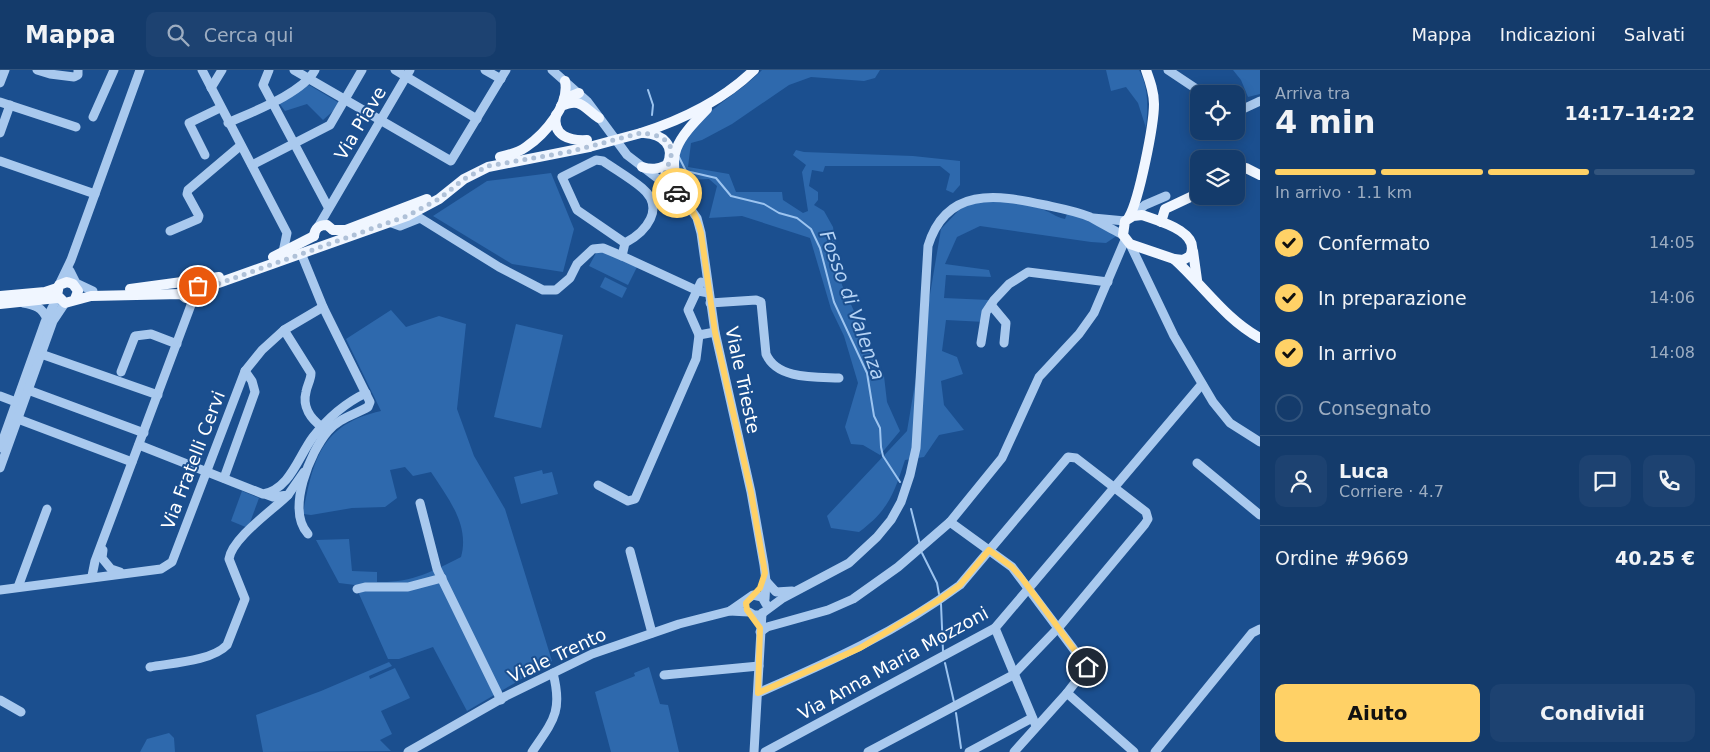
<!DOCTYPE html>
<html lang="it">
<head>
<meta charset="utf-8">
<style>
  :root { --surface:#143b6b; --page:#1d4271; --text:#f1f3f6; --muted:#9dadc1; --line:#33557e; --accent:#ffd166 }
  body { margin:0; font-family:"DejaVu Sans",sans-serif; background:var(--page); color:var(--text); height:100vh; display:flex; flex-direction:column; font-size:19px; white-space:nowrap }
  * { box-sizing:border-box; margin:0 }
  p { font-size:16px; color:var(--muted) }
  .icon { flex:none; width:28px; height:28px; fill:none; stroke:currentColor; stroke-width:2; stroke-linecap:round; stroke-linejoin:round }
  .map { position:relative; flex:1; overflow:hidden }
  .side { display:flex; flex-direction:column; background:var(--surface); width:450px }
  .side>* { flex:none }
  .fabs { position:absolute; left:1190px; top:15px; display:grid; gap:10px }
  .fabs a { display:grid; place-items:center; width:55px; height:55px; border-radius:10px; background:var(--surface); box-shadow:0 2px 12px #0003,0 0 0 1px var(--line); font-size:25px }
  .pin { position:absolute; display:grid; place-items:center; width:42px; height:42px; color:#fff; margin:-21px; border:2px solid #fff; border-radius:50%; box-shadow:0 1px 5px #0007 }
  .courier { position:absolute; display:grid; place-items:center; width:50px; height:50px; margin:-25px; border:4px solid #ffd166; border-radius:50%; background:#fff; color:#222; box-shadow:0 1px 6px #0007 }
  .summary em { font-style:normal; font-weight:600 }
  .summary div { display:flex; flex-direction:column-reverse }
  .summary { display:flex; align-items:center; justify-content:space-between; height:85px; padding:0 15px }
  h1 { font-size:32px; font-weight:600; line-height:38px }
  .bar { display:grid; grid-template-columns:repeat(4,1fr); gap:8px 5px; align-content:center; height:60px; padding:0 15px }
  .bar i { height:6px; border-radius:4px; background:var(--line) }
  .bar .selected { background:var(--accent) }
  .bar p { grid-column:span 4 }
  .line { display:flex; align-items:center; gap:12px; padding:0 15px; border-top:1px solid var(--line) }
  .line div { flex:1 }
  .round { display:grid; place-items:center; flex:none; width:52px; height:52px; border-radius:10px; background:var(--page) }
  ol { padding:0 15px; list-style:none }
  li { display:flex; align-items:center; gap:15px; height:55px }
  li p { margin-inline-start:auto }
  li .icon { padding:5px; border-radius:50%; background:var(--accent); color:#111; stroke-width:4 }
  li:last-child { color:var(--muted) }
  li i { width:28px; height:28px; border:2px solid var(--line); border-radius:50% }
  .button { display:flex; gap:10px; margin-top:auto; padding:10px 15px }
  .button a { flex:1; height:58px; border-radius:10px; background:var(--accent); color:#111; font-size:20px; font-weight:600; line-height:58px; text-align:center }
  .button a+a { background:var(--page); color:var(--text) }
  header { display:flex; align-items:center; gap:30px; box-sizing:border-box; height:70px; padding:0 25px; background:var(--surface); border-bottom:1px solid var(--line) }
  header strong { font-size:24px }
  nav { display:flex; gap:28px; margin-inline-start:auto; font-size:18px }
  .search { width:350px; height:45px; background:var(--page); display:flex; align-items:center; gap:12px; box-sizing:border-box; padding:0 18px; border-radius:10px; color:var(--muted); font-size:19px }
  main { display:flex; flex:1; min-height:0 }
  .map>svg:first-child { display:block }
  .green { fill:#2e69ad }
  .lines { fill:none; stroke-linecap:round; stroke-linejoin:round }
  .stream { stroke:#9cc4f0; stroke-width:2 }
  .minor { stroke:#a9c9ee; stroke-width:9 }
  .major { stroke:#f0f6ff; stroke-width:10 }
  .major-bridge { stroke:#f0f6ff; stroke-width:10 }
  .done { stroke:#afc1d8; stroke-width:5; stroke-dasharray:0 9 }
  .route { stroke:#ffd166; stroke-width:6 }
  .labels { text-anchor:middle; dominant-baseline:central; stroke-width:4; stroke-linejoin:round; paint-order:stroke }
  .street-label { font-size:18px; fill:#fff; stroke:#1b4f8f }
  .water-label { font-size:19px; font-style:italic; fill:#b5d3f5; stroke:#1b4f8f }
</style>
</head>
<body>
<header>
<strong>Mappa</strong>
<div class="search"><svg class="icon" aria-label="search" viewBox="0 0 24 24"><circle cx="10" cy="10" r="6"/><path d="M15 15l6 6"/></svg>Cerca qui</div>
<nav><a>Mappa</a><a>Indicazioni</a><a>Salvati</a></nav>
</header>
<main>
<div class="map">
<svg width="1260" height="682" viewBox="0 0 1260 682">
  <rect width="100%" height="100%" fill="#1b4f8f"/>
  <!-- green -->
  <g class="green">
    <path d="M762 0H880L875 8 864 11 811 7 789 15 732 54 702 70 691 73 688 97 729 104 736 122H782L783 130 803 143 808 141 802 102 806 95 793 85 796 80 804 82 913 86 960 91V115L953 123 946 120 950 104 940 96H825L823 102 812 100 809 116 818 122V130L814 135 824 141 833 157 842 215 884 306 887 332 900 361 880 385 863 375 851 374 845 357 858 313 844 266 831 239 810 168 742 146 709 148 717 116 709 109 687 110 677 97C683 48 731 32 762 0Z"/>
    <path d="M1106 0H1139C1149 17 1148 40 1146 58L1138 33 1126 17 1111 21Z"/>
    <path d="M1233 0H1260V24L1248 27 1241 10Z"/>
    <path d="M309 15 341 34 323 50 307 34 285 41 276 29Z"/>
    <path d="M551 103 574 159 563 202 512 194 433 146 487 111Z"/>
    <path d="M981 129C1002 131 1025 132 1044 140 1053 143 1053 146 1065 149L1067 144 1075 145 1118 165 1106 173 1091 172 980 156 957 167 945 194 989 200 991 207 946 205 944 228 989 230 985 252 946 250 942 281 957 287 963 304 941 311 944 335 964 360 939 365 924 387 905 390C894 423 889 440 859 462L831 458 827 446 907 361 941 159 959 140Z"/>
    <path d="M602 181 637 197 628 215 589 196 596 183Z"/>
    <path d="M605 207 627 218 622 228 600 217Z"/>
    <path d="M391 240 406 257 439 246 466 254 457 339 474 386 505 439 552 591 467 641 433 577 399 589H388L355 515 339 513 316 470 349 469 352 501 377 502V512C411 513 431 502 461 487 470 455 448 428 431 402L413 406 405 397 390 400 397 428 385 437 352 438 311 445 303 444C313 390 321 354 381 341L346 269Z"/>
    <path d="M516 254 563 265 541 358 494 347Z"/>
    <path d="M542 400 543 404 552 402 558 424 521 434 514 407Z"/>
    <path d="M242 421 259 428 248 458 231 451Z"/>
    <path d="M389 592 392 596 369 606 370 609 395 598 410 628 381 641 392 664 380 670 391 681 263 682 256 645 321 621Z"/>
    <path d="M649 597 660 634 668 635 679 682H611L595 622 635 606 634 603Z"/>
    <path d="M169 663 174 668 175 682H140L147 669Z"/>
  </g>
  <g class="lines">
    <!-- stream -->
    <g class="stream">
      <path d="M648 20 653 35 652 45"/>
      <path d="M679 87 686 101 716 108 731 126 764 134 779 143 797 148 811 159 820 178 834 232 867 303 874 346 880 358 881 377 883 386 900 412"/>
      <path d="M911 439 920 475"/>
      <path d="M922 483 937 513 939 524"/>
      <path d="M941 534 943 581"/>
      <path d="M945 593 954 632"/>
      <path d="M956 643 961 678"/>
    </g>
    <!-- minor -->
    <g class="minor">
      <path d="M37 0 50 4 74 7 78 5V0"/>
      <path d="M202 0 287 163 283 182"/>
      <path d="M269 0 263 15 328 137"/>
      <path d="M294 0 451 91 506 0"/>
      <path d="M395 0 477 49"/>
      <path d="M485 0 501 9"/>
      <path d="M552 0 587 31 627 85 682 127 697 148 701 163 715 262 751 422 764 495 766 511 765 529"/>
      <path d="M1168 0 1204 24"/>
      <path d="M0 13 5 0"/>
      <path d="M211 18 222 0"/>
      <path d="M0 32 76 57"/>
      <path d="M1236 38 1243 39 1260 31"/>
      <path d="M93 47 114 0"/>
      <path d="M228 53C252 42 303 23 315 0"/>
      <path d="M0 63 10 35"/>
      <path d="M205 85 189 53 220 38"/>
      <path d="M0 91 95 124"/>
      <path d="M252 95 330 55 362 0"/>
      <path d="M1139 140 1145 135 1166 126"/>
      <path d="M1093 148 1125 151"/>
      <path d="M389 152 400 156 420 148 499 197 543 220H556L570 208 577 194 593 179 603 178 622 186"/>
      <path d="M318 157 410 0"/>
      <path d="M170 161 198 149 199 146 187 124 188 120 240 76"/>
      <path d="M625 173 577 140 562 107 596 90 603 91C616 100 630 108 642 118 666 138 646 162 625 173L622 186 698 221 709 223"/>
      <path d="M1130 174 1174 266 1213 332 1230 353 1260 372"/>
      <path d="M301 183 323 237 370 332 368 337C354 345 339 348 328 361 310 382 286 440 308 464"/>
      <path d="M70 201 76 213 93 221"/>
      <path d="M701 212 688 240 699 265 715 262"/>
      <path d="M59 215 71 190 140 0"/>
      <path d="M23 233C35 235 42 237 47 249"/>
      <path d="M710 233 756 230 761 232 766 284C777 310 816 307 839 308"/>
      <path d="M991 235 1006 253 1004 273"/>
      <path d="M284 260 311 303C311 310 307 315 306 322 302 337 311 349 322 357"/>
      <path d="M981 273 986 242 994 230 1009 214 1028 202 1108 212"/>
      <path d="M41 284 158 325"/>
      <path d="M121 302 135 266 151 264 177 274"/>
      <path d="M28 320 144 363"/>
      <path d="M0 326 16 332"/>
      <path d="M18 349 132 392"/>
      <path d="M139 375 263 424C290 419 298 387 313 367 327 349 345 333 366 323"/>
      <path d="M0 378 45 252 57 228"/>
      <path d="M1197 393 1260 445"/>
      <path d="M0 398 53 251 65 233"/>
      <path d="M224 408 255 322 252 311 245 301"/>
      <path d="M598 415 628 431 635 429 696 289 699 265"/>
      <path d="M265 424 273 427 288 425 304 402"/>
      <path d="M420 433 437 499 501 630"/>
      <path d="M950 452 1012 497 1087 597 1067 623 1134 682"/>
      <path d="M103 480 102 488 111 499 120 502"/>
      <path d="M630 481 652 563"/>
      <path d="M92 506 95 491 194 227"/>
      <path d="M766 511 776 522 792 521"/>
      <path d="M18 517 47 439"/>
      <path d="M357 519 365 517H408L442 508"/>
      <path d="M0 520 161 499 172 492 245 301 262 280 284 260 323 237"/>
      <path d="M730 541 749 542 754 545H760L783 528 849 493 877 467 891 450 901 432 910 405 916 378 928 176C946 117 996 124 1045 135 1059 138 1076 141 1090 147 1100 153 1112 159 1123 165"/>
      <path d="M995 558 1036 656"/>
      <path d="M760 562 767 557 828 540 853 529 898 497 950 452 1002 388 1039 307 1079 264 1094 243 1125 170"/>
      <path d="M150 597C172 593 212 591 227 575L245 529 229 489C232 468 273 440 288 425"/>
      <path d="M664 605 759 596"/>
      <path d="M758 623C829 592 897 562 960 515L1068 387 1076 388 1146 442 1148 449 1145 454 1059 557 1013 605 868 682"/>
      <path d="M0 630 21 642"/>
      <path d="M408 682 506 626 592 584 679 554 730 541 753 525 762 527 766 534"/>
      <path d="M532 682C553 651 563 642 553 603"/>
      <path d="M754 682 762 543"/>
      <path d="M765 682 995 558 1202 314"/>
      <path d="M969 682 1032 648"/>
      <path d="M1014 682 1067 623"/>
      <path d="M1155 682 1252 563 1260 559"/>
    </g>
    <!-- major -->
    <g class="major">
      <path d="M564 29 579 23"/>
      <path d="M561 36C582 27 583 38 599 48"/>
      <path d="M556 45C552 66 570 71 587 70"/>
      <path d="M641 63C682 50 722 31 754 0"/>
      <path d="M500 87C509 85 519 82 526 77 545 64 570 35 565 11"/>
      <path d="M642 97C652 100 658 99 667 95 676 76 663 64 644 63"/>
      <path d="M1236 102 1246 98 1260 105"/>
      <path d="M664 113 667 95"/>
      <path d="M682 127C664 84 677 70 707 39"/>
      <path d="M1142 145C1159 151 1202 162 1190 186L1183 190 1174 189 1130 174 1123 165 1125 151 1133 146Z"/>
      <path d="M1129 147C1139 130 1154 55 1154 34 1154 22 1150 11 1146 0"/>
      <path d="M1161 152 1165 139 1199 123"/>
      <path d="M333 160H346L427 129"/>
      <path d="M314 166C315 158 319 155 327 155L333 160"/>
      <path d="M1193 181 1197 210"/>
      <path d="M273 187 314 166"/>
      <path d="M1174 189C1203 215 1225 249 1260 268"/>
      <path d="M130 219 219 207"/>
      <path d="M0 226 45 222 57 218"/>
      <path d="M75 229 78 221 73 214 67 212 59 215 57 225 65 233 91 226 181 224 186 228H191L198 221 210 216 407 146 439 129 464 109 488 97 589 77"/>
      <path d="M0 234 57 228"/>
    </g>
    <!-- major-bridge -->
    <path class="major-bridge" d="M589 77 641 63"/>
  </g>
  <g class="lines">
    <!-- done -->
    <path class="done" d="M198 216V221L407 146 439 129 464 109 488 96 568 82 641 63C654 64 674 68 671 86 669 96 663 102 664 113L677 123"/>
    <!-- route -->
    <path class="route" d="M677 123C690 133 697 147 701 163L715 262 751 422 765 503 760 518 746 533 747 540 760 558 758 623 860 578 939 530 960 515 989 480 1012 497 1021 507 1087 597"/>
  </g>
  <g class="labels">
    <!-- street labels -->
    <g class="street-label">
      <text transform="translate(360 53) rotate(-59)">Via Piave</text>
      <text transform="translate(743 310) rotate(78)">Viale Trieste</text>
      <text transform="translate(193 390) rotate(-69)">Via Fratelli Cervi</text>
      <text transform="translate(557 585) rotate(-25)">Viale Trento</text>
      <text transform="translate(893 593) rotate(-29)">Via Anna Maria Mozzoni</text>
    </g>
    <!-- water labels -->
    <g class="water-label">
      <text transform="translate(853 235) rotate(70)">Fosso di Valenza</text>
    </g>
  </g>
</svg>
<div class="fabs">
<a><svg class="icon" aria-label="locate" viewBox="0 0 24 24"><circle cx="12" cy="12" r="6"/><path d="M12 2v4M12 18v4M2 12h4M18 12h4"/></svg></a>
<a><svg class="icon" aria-label="layers" viewBox="0 0 24 24"><path d="M12 4l9 5-9 5-9-5zM3 14l9 5 9-5"/></svg></a>
</div>
<div class="pin" style="left:198px;top:216px;background:#ea580c"><svg class="icon" aria-label="bag" viewBox="0 0 24 24"><path d="M5 8h14l-1 12H6zM9 8a3 3 0 0 1 6 0"/></svg></div>
<div class="pin" style="left:1087px;top:597px;background:#1f2937"><svg class="icon" aria-label="home" viewBox="0 0 24 24"><path d="M3 11l9-7 9 7M6 9v11h12V9"/></svg></div>
<div class="courier" style="left:677px;top:123px"><svg class="icon" aria-label="car" viewBox="0 0 24 24"><path d="M5 17H2v-5l4-1 3-4h7l3 4 3 1v5h-3M9 17h6M6 11h13"/><circle cx="7" cy="17" r="2"/><circle cx="17" cy="17" r="2"/></svg></div>
</div>
<section class="side">
<div class="summary"><div><h1>4 min</h1><p>Arriva tra</p></div><em>14:17–14:22</em></div>
<div class="bar"><i class="selected"></i><i class="selected"></i><i class="selected"></i><i></i><p>In arrivo · 1.1 km</p></div>
<ol>
<li><svg class="icon" aria-label="check" viewBox="0 0 24 24"><path d="M5 12l5 5 9-10"/></svg>Confermato<p>14:05</p></li>
<li><svg class="icon" aria-label="check" viewBox="0 0 24 24"><path d="M5 12l5 5 9-10"/></svg>In preparazione<p>14:06</p></li>
<li><svg class="icon" aria-label="check" viewBox="0 0 24 24"><path d="M5 12l5 5 9-10"/></svg>In arrivo<p>14:08</p></li>
<li><i></i>Consegnato</li>
</ol>
<div class="line" style="height:90px"><a class="round"><svg class="icon" aria-label="person" viewBox="0 0 24 24"><circle cx="12" cy="8" r="4"/><path d="M4 21q1-7 8-7t8 7"/></svg></a><div><b>Luca</b><p>Corriere · 4.7</p></div><a class="round"><svg class="icon" aria-label="chat" viewBox="0 0 24 24"><path d="M4 5h16v11H9l-5 4z"/></svg></a><a class="round"><svg class="icon" aria-label="phone" viewBox="0 0 24 24"><path d="M5 4h4l2 5-3 2q2 4 5 5l2-3 5 2v4C11 20 4 13 5 4z"/></svg></a></div>
<div class="line" style="height:65px"><div>Ordine #9669</div><b>40.25 €</b></div>
<div class="button"><a>Aiuto</a><a>Condividi</a></div>
</section>
</main>
</body>
</html>
